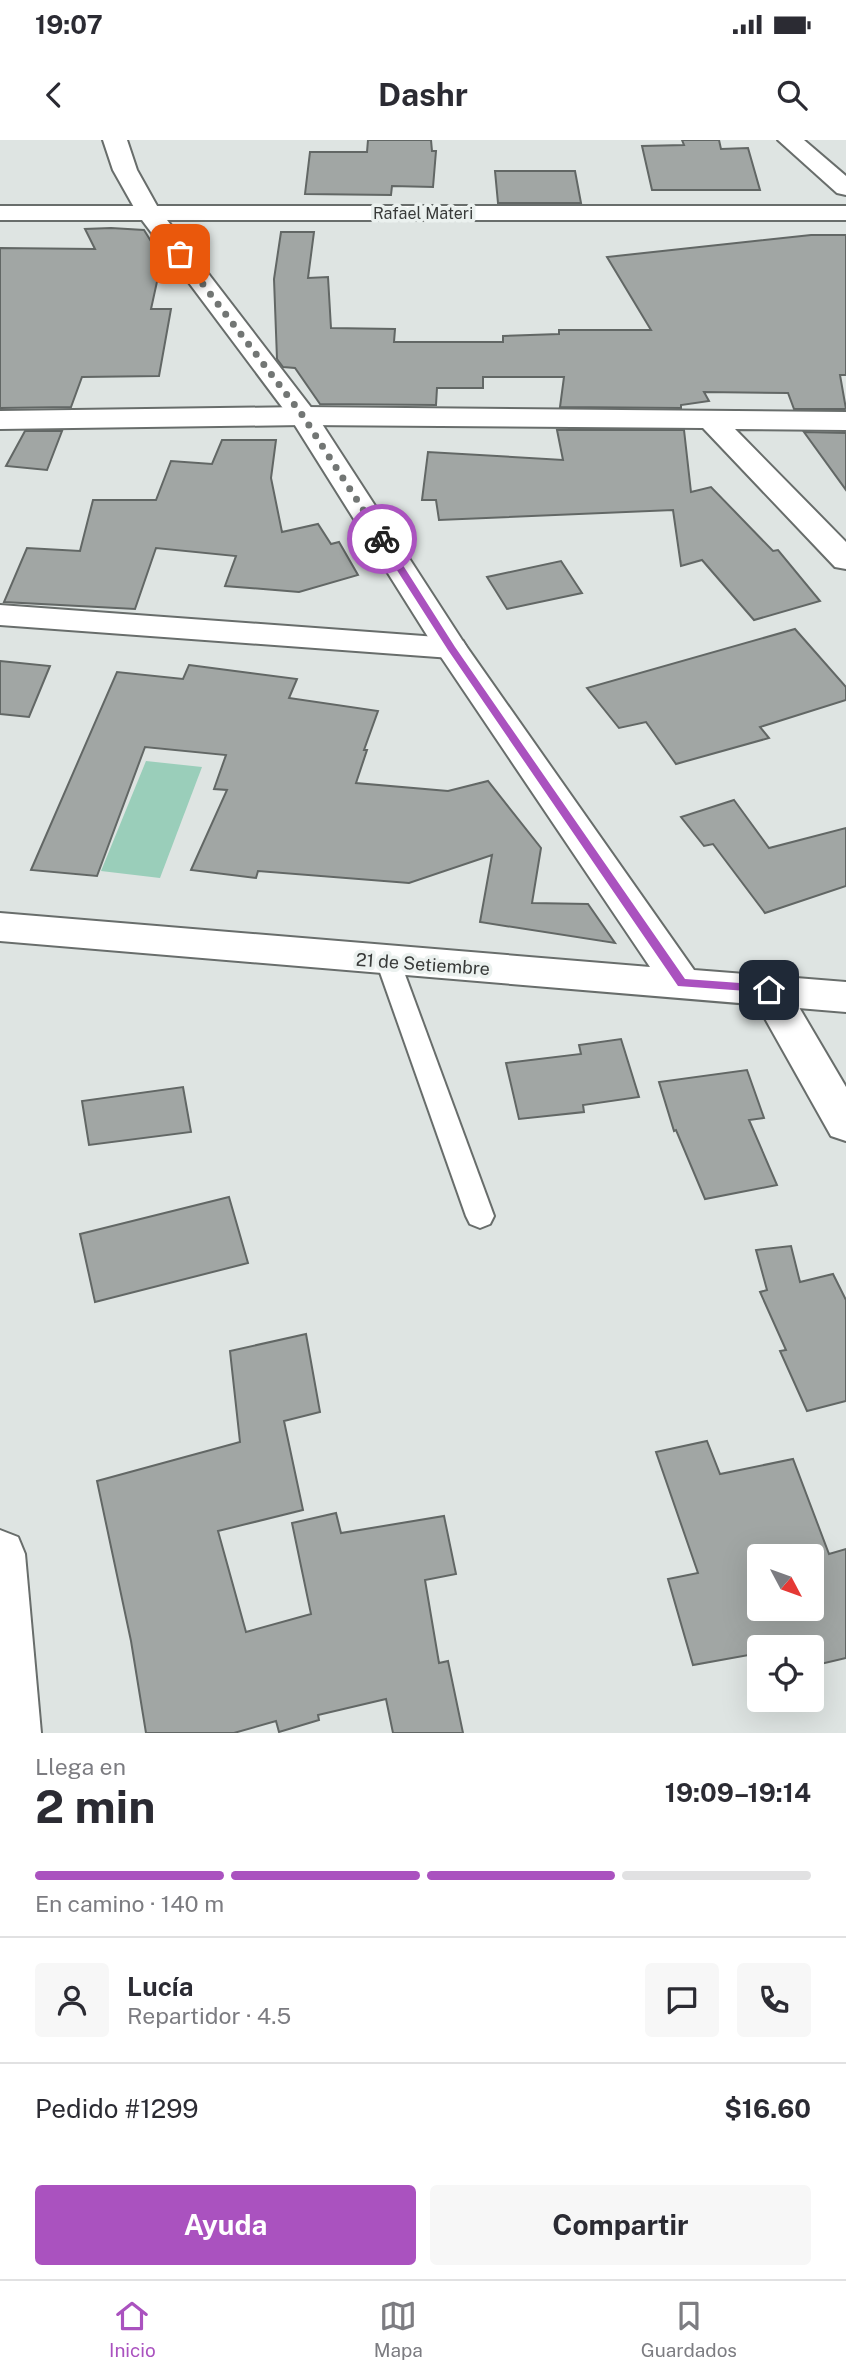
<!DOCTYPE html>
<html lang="es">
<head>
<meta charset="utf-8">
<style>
  :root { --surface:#fff; --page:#f7f7f7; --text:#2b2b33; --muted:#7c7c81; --line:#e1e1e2; --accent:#aa52bf }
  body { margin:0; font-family:"Public Sans",sans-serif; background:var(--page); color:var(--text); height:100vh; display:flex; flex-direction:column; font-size:26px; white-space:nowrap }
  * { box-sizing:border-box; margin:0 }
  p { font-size:23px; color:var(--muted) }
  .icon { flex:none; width:38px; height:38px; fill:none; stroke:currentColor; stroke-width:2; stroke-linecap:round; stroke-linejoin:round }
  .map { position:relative; height:1593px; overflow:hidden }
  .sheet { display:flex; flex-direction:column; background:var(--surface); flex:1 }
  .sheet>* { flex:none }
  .needle { width:46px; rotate:131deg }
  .tools { position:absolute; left:747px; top:1404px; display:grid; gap:14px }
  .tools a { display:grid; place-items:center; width:77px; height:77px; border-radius:7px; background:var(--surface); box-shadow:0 7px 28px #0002; font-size:35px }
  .pin { position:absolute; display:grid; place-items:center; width:60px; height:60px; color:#fff; margin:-30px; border-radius:14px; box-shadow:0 4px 10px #0006 }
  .courier { position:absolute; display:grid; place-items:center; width:70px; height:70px; margin:-35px; border:5px solid #aa52bf; border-radius:50%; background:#fff; color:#222; box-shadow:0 2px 9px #0007 }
  .overview em { font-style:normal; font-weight:700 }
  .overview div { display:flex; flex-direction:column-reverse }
  .overview { display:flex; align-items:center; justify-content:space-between; height:119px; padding:0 35px }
  h1 { font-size:46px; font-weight:700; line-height:52px }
  .bar { display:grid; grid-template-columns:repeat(4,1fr); gap:10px 7px; align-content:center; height:84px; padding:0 35px }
  .bar i { height:9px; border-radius:5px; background:var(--line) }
  .bar .on { background:var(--accent) }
  .bar p { grid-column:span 4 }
  .line { display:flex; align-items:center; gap:18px; padding:0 35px; border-top:2px solid var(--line) }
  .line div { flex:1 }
  .round { display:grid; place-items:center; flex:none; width:74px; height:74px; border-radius:7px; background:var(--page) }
  .cta { display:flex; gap:14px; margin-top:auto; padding:14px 35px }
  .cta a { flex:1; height:80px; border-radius:7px; background:var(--accent); color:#fff; font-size:28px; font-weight:700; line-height:80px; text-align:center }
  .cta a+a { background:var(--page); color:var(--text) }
  .status { display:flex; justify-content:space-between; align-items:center; height:49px; padding:0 35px; background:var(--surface); direction:ltr }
  .status svg { height:19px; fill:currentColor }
  header { display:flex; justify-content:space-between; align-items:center; height:91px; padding:0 35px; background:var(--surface); font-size:32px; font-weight:700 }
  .menu { display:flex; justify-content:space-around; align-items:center; height:98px; border-top:2px solid var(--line); background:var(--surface); font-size:19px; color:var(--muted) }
  .menu a { display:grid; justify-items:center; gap:4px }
  .menu .on { color:var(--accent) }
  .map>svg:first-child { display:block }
  .green { fill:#9aceba }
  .building { fill:#a1a6a4; stroke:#626765; stroke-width:2; fill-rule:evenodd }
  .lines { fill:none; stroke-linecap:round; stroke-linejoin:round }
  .lane-casing { stroke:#686d6b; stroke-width:4 }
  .street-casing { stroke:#686d6b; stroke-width:4 }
  .secondary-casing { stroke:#686d6b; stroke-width:4 }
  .lane { fill:#fff; fill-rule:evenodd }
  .street { fill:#fff; fill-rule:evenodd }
  .secondary { fill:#fff; fill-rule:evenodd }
  .route { fill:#aa52bf }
  .done { stroke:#727674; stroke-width:7; stroke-dasharray:0 12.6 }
  .labels { text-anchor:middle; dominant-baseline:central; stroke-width:7; stroke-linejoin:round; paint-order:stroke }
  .far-street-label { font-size:16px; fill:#383a39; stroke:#ebf1ef }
  .street-label { font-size:18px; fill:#383a39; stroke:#ebf1ef }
</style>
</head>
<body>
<div class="status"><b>19:07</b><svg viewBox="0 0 49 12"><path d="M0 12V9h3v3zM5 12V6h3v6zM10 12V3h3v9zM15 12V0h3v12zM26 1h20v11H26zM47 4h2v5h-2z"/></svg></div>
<header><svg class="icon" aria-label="back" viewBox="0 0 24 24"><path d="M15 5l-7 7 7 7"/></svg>Dashr<svg class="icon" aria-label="search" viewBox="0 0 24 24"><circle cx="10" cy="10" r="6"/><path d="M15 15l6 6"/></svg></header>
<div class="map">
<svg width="846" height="1593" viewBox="0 0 846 1593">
  <rect width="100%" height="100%" fill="#dee4e2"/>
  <!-- green -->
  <path class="green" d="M146 621 202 627 160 738 101 731Z"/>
  <!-- building -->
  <g class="building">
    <path d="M368 0H431L432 11H436L433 47 392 46 391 55 305 54 310 12H367Z"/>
    <path d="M682 0H719L721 9 748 8 760 50H652L642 6 684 5Z"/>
    <path d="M495 31H575L581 63H498Z"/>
    <path d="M111 88 144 90 162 119 151 169H171L159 236 82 237 71 267 0 268V108L95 109 85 89Z"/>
    <path d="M281 92H314L308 138 328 137 331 188 395 189 394 202H503V196L559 194V190H651L607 117 811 95H846V235H840L846 269H794L788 253 704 252 709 261 681 265V268L560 267 564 237H483V248H437L436 265 320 264 295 228 283 227 277 219 274 139Z"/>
    <path d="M557 290H684L691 352 711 347 773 411 778 410 820 461 754 480 702 420 681 426 673 370 439 380 436 360H422L428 312 563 320Z"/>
    <path d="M25 291H62L47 330 6 326Z"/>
    <path d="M804 292 846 293V350Z"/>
    <path d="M222 300H276L271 338 282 392 318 384 331 404 339 402 358 435 299 452 225 446 236 416 156 408 135 469 4 462 27 408 80 411 93 360H156L171 321 212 324Z"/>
    <path d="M561 421 582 453 507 469 487 437Z"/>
    <path d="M795 489 846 547V560L760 587 769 598 676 624 646 582 619 588 587 548Z"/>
    <path d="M0 521 50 526 29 577 0 574Z"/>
    <path d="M189 525 297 539 289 558 378 571 364 610H367L356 643 448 651 488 641 541 708 532 763 588 764 615 803 480 782 492 715 409 743 258 731 256 738 191 730 227 650 214 649 226 615 145 607 97 736 31 730 117 532 183 539Z"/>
    <path d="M734 660 769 708 846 688V746L765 773 713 704 704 706 681 677Z"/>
    <path d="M621 899 639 957 583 965 584 972 519 979 506 923 581 914 579 905Z"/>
    <path d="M747 930 764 978 749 980 777 1045 705 1059 676 990 674 991 659 942Z"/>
    <path d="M183 947 191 992 89 1005 82 961Z"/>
    <path d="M229 1057 248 1123 95 1162 80 1094Z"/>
    <path d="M791 1106 800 1142 833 1134 846 1160V1261L807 1271 780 1211 786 1210 760 1152 767 1150 756 1110Z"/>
    <path d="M306 1194 320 1272 284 1281 303 1370 218 1391 246 1492 311 1474 292 1383 336 1373 341 1393 444 1376 456 1434 425 1440 439 1523 448 1521 463 1593H393L386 1559 318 1575 319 1580 279 1592 276 1581 234 1593H146L131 1501 97 1341 240 1302 230 1211Z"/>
    <path d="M707 1301 720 1334 793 1319 829 1414 846 1409V1518L812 1526V1503L792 1507H760V1513L693 1525 668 1439 698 1433 656 1312ZM760 1416H812V1468H760Z"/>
  </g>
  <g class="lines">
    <defs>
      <path id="lane" d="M388 812 397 815 400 821 494 1076 490 1084 480 1088 470 1084 466 1076 376 821 379 815Z"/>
      <g id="street">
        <path d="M103 0H127L137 30 161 73 158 78 149 80 140 78 113 30Z"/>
        <path d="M778 0H804L846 36V55L837 53Z"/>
        <path d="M303 267 846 272V290L735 289 846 402V429L835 427 703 288 303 285 0 289V271Z"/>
        <path d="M0 465 451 498 463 501 467 508 463 515 451 518 0 485Z"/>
        <path d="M769 835 783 840 846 947V1001L831 996 749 850 755 840Z"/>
        <path d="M0 1390 18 1397 25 1414 41 1593H0Z"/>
      </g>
      <path id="secondary" d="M0 66H846V80H167L313 270 464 503 694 830 846 842V872L0 801V773L650 827 435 508 291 279 142 80H0Z"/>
    </defs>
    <!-- lane casing -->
    <use href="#lane" class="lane-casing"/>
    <!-- street casing -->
    <use href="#street" class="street-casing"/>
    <!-- secondary casing -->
    <use href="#secondary" class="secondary-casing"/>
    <!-- lane -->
    <use href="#lane" class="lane"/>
    <!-- street -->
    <use href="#street" class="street"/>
    <!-- secondary -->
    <use href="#secondary" class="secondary"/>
  </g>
  <!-- route -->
  <path class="route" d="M378 397H385L455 507 685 839 769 845 774 850 773 853 678 846 448 510 377 399Z"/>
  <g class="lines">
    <!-- done -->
    <path class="done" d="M180 114 303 276 382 399"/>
  </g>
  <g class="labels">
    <!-- far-street labels -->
    <g class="far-street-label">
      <text x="423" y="73">Rafael Materi</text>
    </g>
    <!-- street labels -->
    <g class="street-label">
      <text transform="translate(423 824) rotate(4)">21 de Setiembre</text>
    </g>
  </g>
</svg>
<div class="tools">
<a><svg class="needle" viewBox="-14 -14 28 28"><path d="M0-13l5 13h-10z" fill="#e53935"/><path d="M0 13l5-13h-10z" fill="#7c7c81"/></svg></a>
<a><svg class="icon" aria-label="locate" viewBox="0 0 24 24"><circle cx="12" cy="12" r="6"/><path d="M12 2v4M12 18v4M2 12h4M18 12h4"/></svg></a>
</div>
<div class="pin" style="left:180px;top:114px;background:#ea580c"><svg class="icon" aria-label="bag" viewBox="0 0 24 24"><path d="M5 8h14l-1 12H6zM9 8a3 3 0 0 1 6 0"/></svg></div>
<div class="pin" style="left:769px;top:850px;background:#1f2937"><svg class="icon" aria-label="home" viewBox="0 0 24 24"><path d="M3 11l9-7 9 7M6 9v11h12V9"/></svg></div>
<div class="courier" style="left:382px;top:399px"><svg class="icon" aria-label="bike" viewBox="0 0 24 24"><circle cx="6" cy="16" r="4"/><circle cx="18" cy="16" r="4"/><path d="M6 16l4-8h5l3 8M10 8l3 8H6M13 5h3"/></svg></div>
</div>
<section class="sheet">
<div class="overview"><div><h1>2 min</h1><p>Llega en</p></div><em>19:09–19:14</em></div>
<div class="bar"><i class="on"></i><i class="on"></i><i class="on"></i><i></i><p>En camino · 140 m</p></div>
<div class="line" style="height:126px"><a class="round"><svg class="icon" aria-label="person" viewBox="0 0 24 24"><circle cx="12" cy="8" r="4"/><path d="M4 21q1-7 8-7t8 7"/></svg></a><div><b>Lucía</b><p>Repartidor · 4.5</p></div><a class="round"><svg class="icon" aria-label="chat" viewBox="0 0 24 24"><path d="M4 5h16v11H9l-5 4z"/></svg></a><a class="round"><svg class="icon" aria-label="phone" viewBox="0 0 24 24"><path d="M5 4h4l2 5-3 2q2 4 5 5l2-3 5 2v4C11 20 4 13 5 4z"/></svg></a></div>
<div class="line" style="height:91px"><div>Pedido #1299</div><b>$16.60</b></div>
<div class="cta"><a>Ayuda</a><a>Compartir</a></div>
</section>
<nav class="menu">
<a class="on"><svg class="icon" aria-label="home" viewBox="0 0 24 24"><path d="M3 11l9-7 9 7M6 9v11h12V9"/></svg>Inicio</a>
<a><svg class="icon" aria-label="map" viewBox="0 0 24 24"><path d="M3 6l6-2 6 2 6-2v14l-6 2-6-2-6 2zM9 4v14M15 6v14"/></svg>Mapa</a>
<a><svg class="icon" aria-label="saved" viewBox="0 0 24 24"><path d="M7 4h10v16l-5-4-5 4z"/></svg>Guardados</a>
</nav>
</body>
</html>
